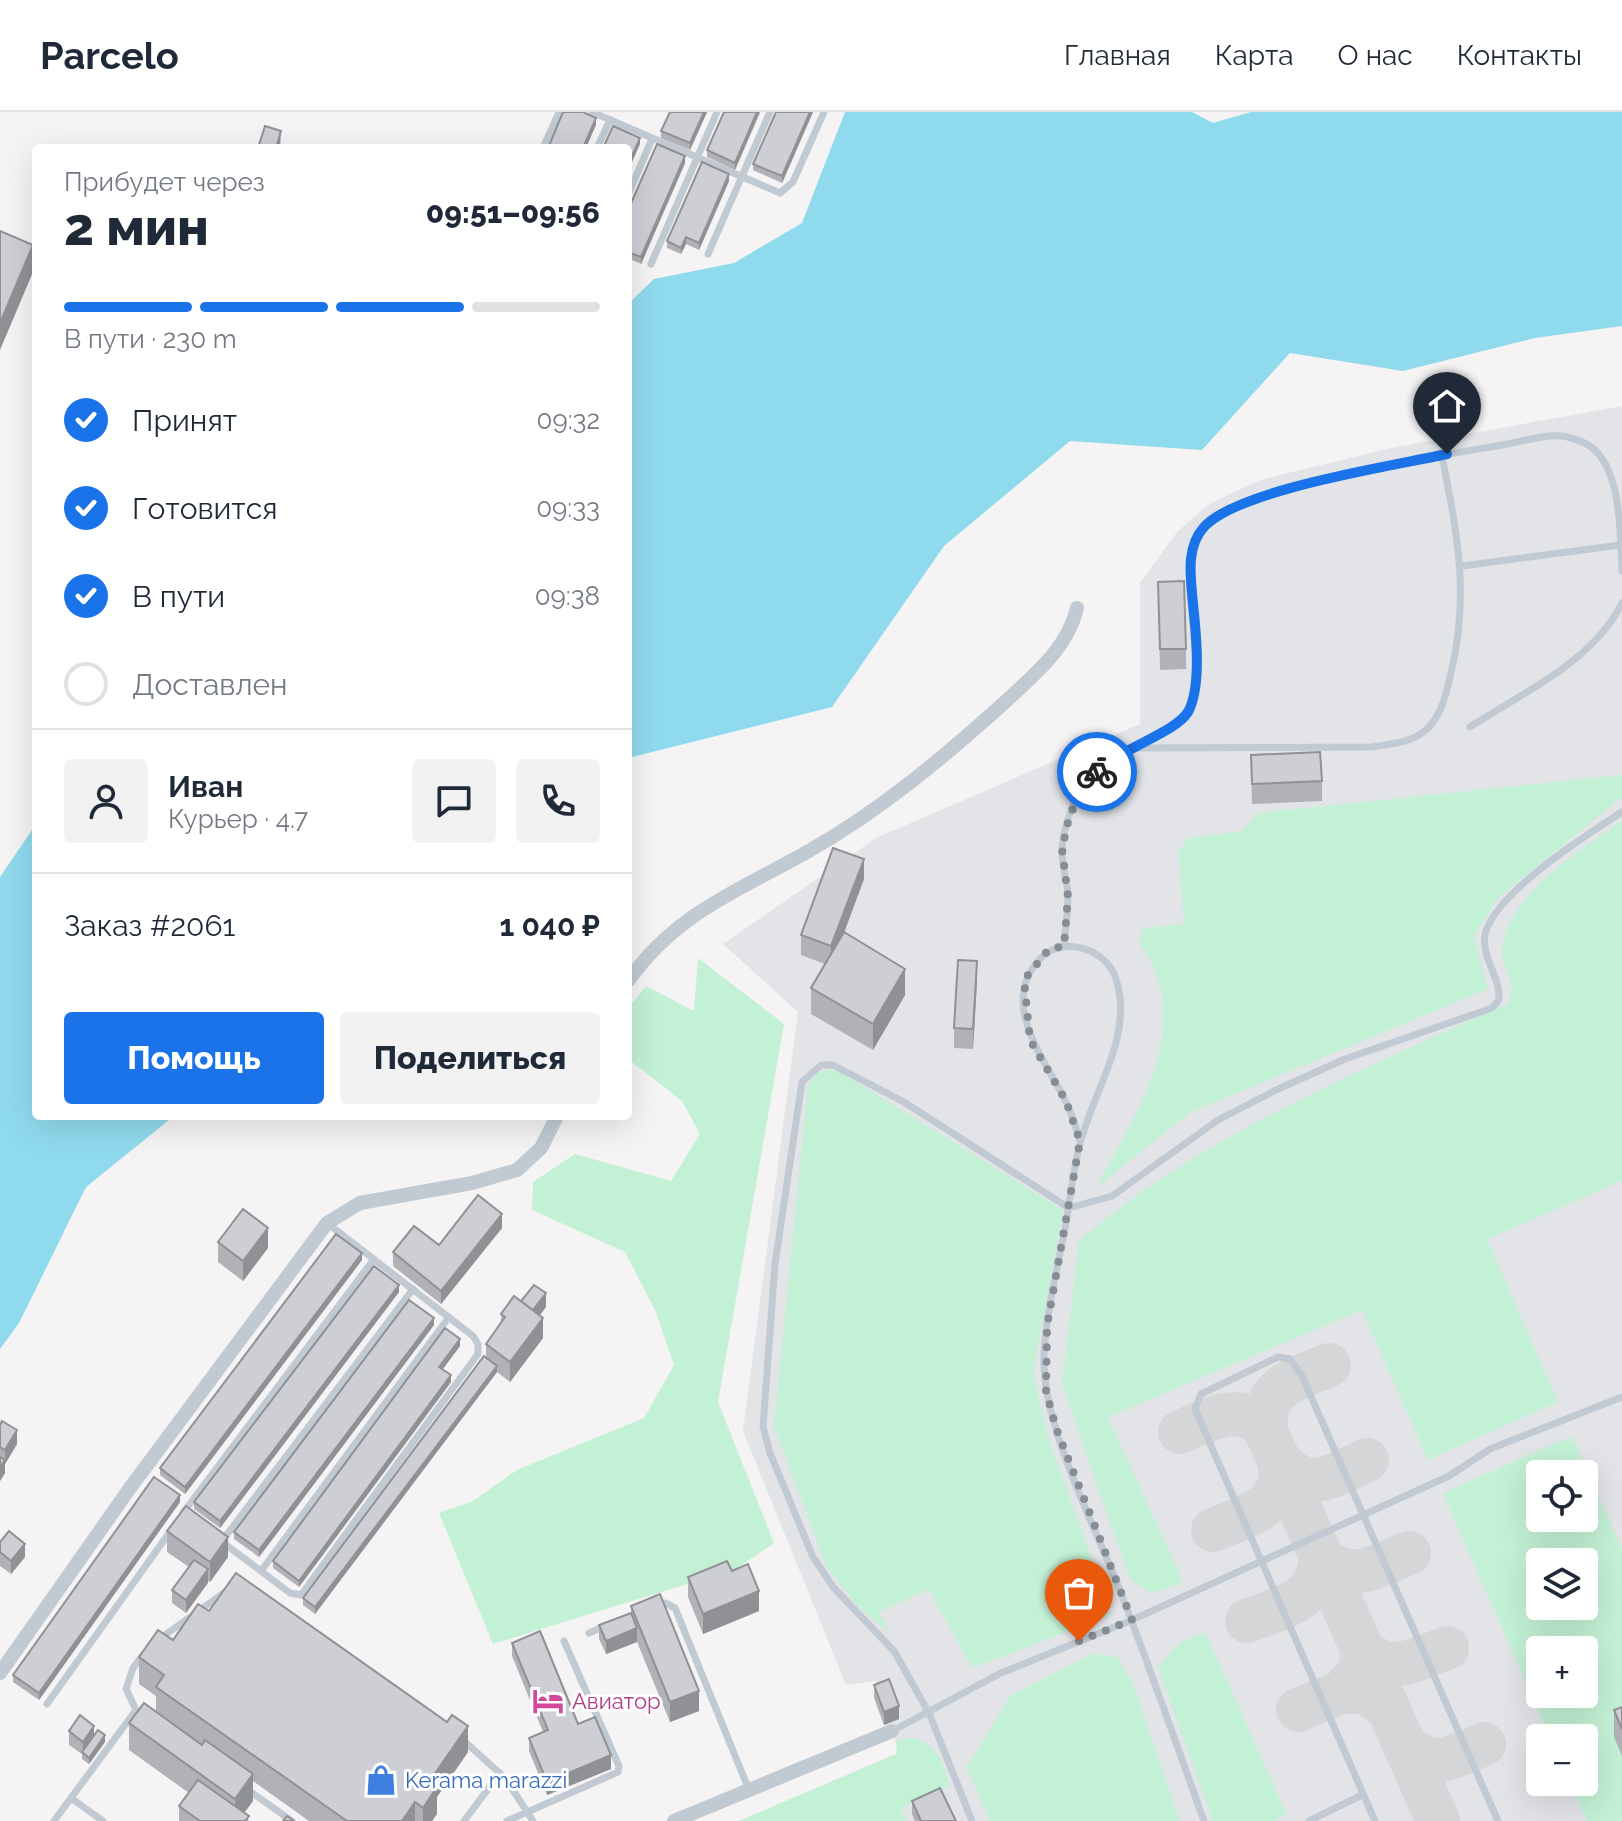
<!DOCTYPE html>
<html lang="ru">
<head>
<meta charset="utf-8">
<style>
  :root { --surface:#fff; --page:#f2f2f3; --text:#1f2937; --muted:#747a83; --line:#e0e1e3; --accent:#1a73e8 }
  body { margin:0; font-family:Raleway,sans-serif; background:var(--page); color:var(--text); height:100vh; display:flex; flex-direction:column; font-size:30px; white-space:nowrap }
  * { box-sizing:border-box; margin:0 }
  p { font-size:26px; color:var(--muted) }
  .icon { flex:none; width:44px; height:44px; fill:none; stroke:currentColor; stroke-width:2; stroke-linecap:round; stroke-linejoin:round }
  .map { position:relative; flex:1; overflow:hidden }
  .sheet { position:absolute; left:32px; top:32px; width:600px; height:976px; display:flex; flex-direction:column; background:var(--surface); border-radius:8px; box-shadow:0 8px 32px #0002 }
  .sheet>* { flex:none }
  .fabs { position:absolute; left:1526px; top:1348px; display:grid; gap:16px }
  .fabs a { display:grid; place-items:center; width:72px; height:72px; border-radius:8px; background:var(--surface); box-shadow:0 8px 32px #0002; font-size:40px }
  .pin { position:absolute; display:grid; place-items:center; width:68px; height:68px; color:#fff; margin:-82px -34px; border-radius:50% 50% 50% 0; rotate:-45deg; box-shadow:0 0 8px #0007 }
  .pin .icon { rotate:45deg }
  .courier { position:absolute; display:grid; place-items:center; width:80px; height:80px; margin:-40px; border:6px solid #1a73e8; border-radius:50%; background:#fff; color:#222; box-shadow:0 2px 10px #0007 }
  .summary em { font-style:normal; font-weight:800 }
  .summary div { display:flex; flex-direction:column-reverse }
  .summary { display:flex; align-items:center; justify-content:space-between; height:136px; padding:0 32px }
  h1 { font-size:52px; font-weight:800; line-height:60px }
  .bar { display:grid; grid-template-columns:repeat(4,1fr); gap:12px 8px; align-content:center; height:96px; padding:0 32px }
  .bar i { height:10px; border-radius:6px; background:var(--line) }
  .bar .current { background:var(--accent) }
  .bar p { grid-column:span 4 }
  .line { display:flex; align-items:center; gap:20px; padding:0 32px; border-top:2px solid var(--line) }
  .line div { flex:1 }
  .round { display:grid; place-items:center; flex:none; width:84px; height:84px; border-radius:8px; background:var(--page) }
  ol { padding:0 32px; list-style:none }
  li { display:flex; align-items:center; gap:24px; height:88px }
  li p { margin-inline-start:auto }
  li .icon { padding:8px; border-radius:50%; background:var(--accent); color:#fff; stroke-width:4 }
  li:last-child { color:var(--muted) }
  li i { width:44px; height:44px; border:4px solid var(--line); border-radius:50% }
  .cta { display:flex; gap:16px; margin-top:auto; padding:16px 32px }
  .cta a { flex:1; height:92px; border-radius:8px; background:var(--accent); color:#fff; font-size:32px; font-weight:800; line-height:92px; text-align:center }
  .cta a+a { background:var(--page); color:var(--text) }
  header { display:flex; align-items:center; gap:48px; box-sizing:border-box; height:112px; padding:0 40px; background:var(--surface); border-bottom:2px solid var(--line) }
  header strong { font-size:38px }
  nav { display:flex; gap:44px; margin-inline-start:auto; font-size:28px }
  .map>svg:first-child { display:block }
  .airport { fill:#e2e4e7; fill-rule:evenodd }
  .green { fill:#c3f1d5; fill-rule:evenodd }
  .water { fill:#90daee }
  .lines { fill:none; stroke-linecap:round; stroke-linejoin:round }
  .taxiway { stroke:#d5d6d8; stroke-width:44 }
  .service { stroke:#c1cad2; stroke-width:7 }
  .minor { stroke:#c1cad2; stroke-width:14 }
  .wall { fill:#b0b2b7 }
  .shaded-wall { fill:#909195 }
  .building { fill:#cdcfd5; stroke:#909195; stroke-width:2 }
  .done { stroke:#868d94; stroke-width:8; stroke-dasharray:0 14.4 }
  .route { stroke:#1a73e8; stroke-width:10 }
  .labels { text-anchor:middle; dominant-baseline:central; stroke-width:6; stroke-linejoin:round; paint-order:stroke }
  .hotel-label { font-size:22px; fill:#b23c85; stroke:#fff; text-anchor:start }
  .shop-label { font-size:22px; fill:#366cbe; stroke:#fff; text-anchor:start }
</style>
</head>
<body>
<header>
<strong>Parcelo</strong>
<nav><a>Главная</a><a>Карта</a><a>О нас</a><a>Контакты</a></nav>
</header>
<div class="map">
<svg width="1622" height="1709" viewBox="0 0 1622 1709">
  <rect width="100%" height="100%" fill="#f5f3f3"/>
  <!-- airport -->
  <path class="airport" d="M1622 294V1709H739L900 1640 889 1612 884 1613 874 1586 881 1583 875 1569 846 1573 743 1319 798 900 723 832 876 726 1140 612V471L1177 420 1209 392 1260 368 1391 336ZM1540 1362H1584V1406H1540ZM1540 1450H1584V1494H1540ZM1540 1538H1584V1582H1540ZM1540 1626H1584V1670H1540Z"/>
  <!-- green -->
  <g class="green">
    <path d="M1622 663V685L1499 785 1474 824 1488 877 1191 1000 1096 1076C1130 1011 1182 939 1157 863 1153 851 1145 840 1139 830L1144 816 1184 812 1179 740 1188 726 1242 719 1259 701Z"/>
    <path d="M1622 709V1069L1487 1127 1558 1290 1428 1348 1362 1198 1108 1305 1183 1470 1152 1482 1130 1467 1062 1272 1079 1129C1204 1021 1361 959 1509 891 1517 862 1501 858 1502 837 1507 783 1582 737 1622 709Z"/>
    <path d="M698 846 784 912 718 1290 774 1431 736 1457 493 1532 439 1401 473 1389 517 1358 644 1306 674 1253 655 1198 625 1140 532 1098 533 1070 575 1042 671 1069 700 1022 682 989 628 947V897L646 874 694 899Z"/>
    <path d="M828 958 838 959 1063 1098 1033 1261 1047 1323 1107 1488 1109 1504 972 1556 929 1477 879 1500 890 1521 857 1494 826 1453 774 1314 808 973 818 961Z"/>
    <path d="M1572 1324 1622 1437V1709H1587L1569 1670H1584V1626H1550L1443 1381ZM1540 1362H1584V1406H1540ZM1540 1450H1584V1494H1540ZM1540 1538H1584V1582H1540Z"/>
    <path d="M1205 1520 1287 1703 1273 1709H1213L1158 1555 1180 1531Z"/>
    <path d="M1092 1542 1118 1545 1133 1572 1180 1709H990L967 1655 1010 1584Z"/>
    <path d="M904 1626C934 1625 943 1649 950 1674L901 1696 906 1709H739L897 1642 896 1630Z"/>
  </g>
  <!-- water -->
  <g class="water">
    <path d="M845 0H1192L1213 11 1251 0H1622V214L1535 226 1403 259 1290 241 1202 338 1070 329 944 434 832 595 628 646V192L654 167 734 151 802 111Z"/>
    <path d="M36 712V1004H174L86 1075 19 1211 0 1237V765Z"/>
  </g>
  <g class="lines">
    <!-- taxiway -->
    <g class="taxiway">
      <path d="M1266 1319 1438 1709"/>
      <path d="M1180 1320C1210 1307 1242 1288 1266 1319 1261 1274 1294 1268 1329 1253"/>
      <path d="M1213 1418C1248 1403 1289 1395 1279 1348 1309 1383 1332 1364 1367 1348"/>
      <path d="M1247 1509C1283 1495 1320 1489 1321 1444 1348 1473 1378 1454 1409 1441"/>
      <path d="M1389 1597 1365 1580H1342L1361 1558 1362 1537C1391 1564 1415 1548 1447 1536"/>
      <path d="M1298 1598 1342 1580"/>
      <path d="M1403 1630C1429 1660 1453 1646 1484 1632"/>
    </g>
    <!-- service -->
    <g class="service">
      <path d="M592 0 780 81 793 70 824 0"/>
      <path d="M543 36 559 0"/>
      <path d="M597 36 610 8"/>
      <path d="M628 83 652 27"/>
      <path d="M708 142 770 0"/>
      <path d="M651 152 717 0"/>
      <path d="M1462 454 1620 433"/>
      <path d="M1470 615C1524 580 1592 550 1622 491"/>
      <path d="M1132 636 1371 635C1391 632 1413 631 1428 616 1443 600 1446 581 1451 561 1470 482 1457 421 1442 344"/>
      <path d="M1064 834C1065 818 1068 801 1068 785 1068 769 1061 753 1062 737 1063 718 1072 690 1083 674 1110 635 1182 626 1193 586 1206 540 1171 447 1206 414 1249 373 1438 344 1502 333 1520 330 1544 322 1562 324 1570 325 1584 330 1590 334 1622 356 1620 423 1622 459"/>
      <path d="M1080 1029C1076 1016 1072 1002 1066 990 1046 948 998 893 1039 848 1061 823 1106 835 1116 867 1134 923 1095 976 1081 1028 1073 1057 1070 1088 1065 1117 1057 1158 1046 1201 1044 1242 1041 1311 1094 1412 1119 1476 1149 1553 1176 1631 1204 1709"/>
      <path d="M183 1401 374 1147"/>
      <path d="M221 1429 290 1481 301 1483 478 1242V1232L473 1224 327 1111"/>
      <path d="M222 1429 413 1177"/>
      <path d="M261 1459 449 1205"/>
      <path d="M658 1494 665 1491 675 1496 749 1678"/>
      <path d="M589 1521 605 1514"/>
      <path d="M158 1528 232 1475"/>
      <path d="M47 1592 172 1417"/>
      <path d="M892 1619 1001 1561 1132 1508 1449 1364 1490 1337 1622 1285"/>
      <path d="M462 1627 505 1666 533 1709"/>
      <path d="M245 1676 292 1709"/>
      <path d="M71 1686 103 1709"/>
      <path d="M54 1709 136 1598 126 1577 133 1556 144 1542"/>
      <path d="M464 1709 500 1661"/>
      <path d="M507 1709 618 1660 619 1654 564 1529"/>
      <path d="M972 1709 929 1601 894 1539 834 1476 813 1445 770 1341 763 1315 775 1152 802 970 821 953H833L904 990 1069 1096 1112 1084 1218 1008 1276 978 1345 947 1492 896 1499 888C1501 866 1481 845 1485 823 1493 782 1588 722 1622 700"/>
      <path d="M1309 1709 1362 1683"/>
      <path d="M1375 1709 1195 1297 1201 1282 1278 1245 1290 1247 1302 1264 1498 1709"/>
    </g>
    <!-- minor -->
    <g class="minor">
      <path d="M628 869C676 801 738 779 807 740 880 699 944 645 1005 590 1034 563 1068 536 1077 496"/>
      <path d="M0 1561 130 1376 327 1111 360 1091 472 1071 517 1058 541 1036 557 1004"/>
      <path d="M674 1709 892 1619"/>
    </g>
  </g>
  <!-- wall -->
  <g class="wall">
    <path d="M707 0 690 38 661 26V19Z"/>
    <path d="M760 0 735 58 707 45V38Z"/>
    <path d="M813 0 782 71 753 58V52Z"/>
    <path d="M685 51 641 152 628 146V98Z"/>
    <path d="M729 69 699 138 686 132 681 142 667 136V129Z"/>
    <path d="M1158 470 1186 537V557L1160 558Z"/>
    <path d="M1251 643 1322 669V689L1252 692Z"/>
    <path d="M864 767 844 821 905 883 873 938 811 902V876L825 852 801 843V823Z"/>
    <path d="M977 869 973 937 954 936V916Z"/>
    <path d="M502 1116 441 1192 393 1154V1140L439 1133Z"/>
    <path d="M218 1130 268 1136 243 1169 218 1150Z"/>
    <path d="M362 1148 185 1382 160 1363V1356Z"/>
    <path d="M399 1180 220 1416 194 1397V1390Z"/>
    <path d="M521 1189 546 1195 540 1203 543 1226 510 1270 497 1260 315 1502 303 1493V1486L486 1245V1232L501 1211V1202Z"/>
    <path d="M434 1213 259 1445 234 1427V1420Z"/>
    <path d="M460 1234 443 1257 451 1270 299 1475 273 1456V1449Z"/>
    <path d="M0 1313 17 1332 5 1352V1361L0 1369Z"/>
    <path d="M180 1390 39 1588 13 1570V1563Z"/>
    <path d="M167 1419 228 1445 210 1470 208 1469 186 1501 172 1491V1478L189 1455 167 1440Z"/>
    <path d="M0 1430 25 1445 11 1462 0 1454Z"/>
    <path d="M732 1459 759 1499 703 1522 688 1485V1465Z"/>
    <path d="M631 1494 699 1599 670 1610 637 1530 606 1542 599 1527V1513L631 1501Z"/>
    <path d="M209 1499 468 1640 437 1685V1702L432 1709H309L253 1669V1689L244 1701 249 1709H179V1694L189 1681 129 1638V1611L156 1600V1584L139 1572V1545L173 1528Z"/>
    <path d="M512 1531 611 1657 547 1683 529 1639V1626L543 1620 512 1544Z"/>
    <path d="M874 1573 899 1607 884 1613 874 1586Z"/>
    <path d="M1622 1595V1644L1614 1625V1598Z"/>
    <path d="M69 1619 94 1622 105 1630 89 1652 82 1647V1642L69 1633Z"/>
    <path d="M912 1689 956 1709H915L912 1702Z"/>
  </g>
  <!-- shaded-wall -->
  <g class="shaded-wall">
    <path d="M704 0H707L690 38V31Z"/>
    <path d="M757 0H760L735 58V51Z"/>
    <path d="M810 0H813L782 71V64Z"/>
    <path d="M596 6V13L586 36H583Z"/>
    <path d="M281 19 280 36H276Z"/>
    <path d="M640 26V32L628 59V53Z"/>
    <path d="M685 44V51L641 152V145Z"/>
    <path d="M729 62V69L699 138V131Z"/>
    <path d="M686 125V132L681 142V136Z"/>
    <path d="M33 133V160L0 238V211Z"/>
    <path d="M864 747V767L831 855V834Z"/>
    <path d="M977 849V869L973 937V917Z"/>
    <path d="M905 857V883L873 938V912Z"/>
    <path d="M502 1102V1116L441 1192V1179Z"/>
    <path d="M268 1116V1136L243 1169V1149Z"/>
    <path d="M362 1141V1148L185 1382V1375Z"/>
    <path d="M399 1173V1180L220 1416V1409Z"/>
    <path d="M546 1181V1195L530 1216V1202Z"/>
    <path d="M434 1206V1213L259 1445V1438Z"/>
    <path d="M543 1206V1226L510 1270V1250Z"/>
    <path d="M460 1227V1234L439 1262V1255Z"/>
    <path d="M497 1254V1260L315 1502V1495Z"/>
    <path d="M451 1263V1270L299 1475V1469Z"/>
    <path d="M17 1318V1332L5 1352V1361L0 1369V1355L5 1348V1338Z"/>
    <path d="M180 1383V1390L39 1588V1581Z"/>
    <path d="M228 1425V1445L210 1470V1450Z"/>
    <path d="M25 1432V1445L11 1462V1449Z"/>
    <path d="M208 1457V1471L186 1501V1488Z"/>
    <path d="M759 1479V1499L703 1522V1502Z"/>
    <path d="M637 1516V1530L606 1542V1529Z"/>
    <path d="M699 1579V1599L670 1610V1590Z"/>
    <path d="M899 1594V1607L884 1613V1600Z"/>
    <path d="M94 1614V1627L83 1643V1630Z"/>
    <path d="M468 1614V1640L437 1685V1702L432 1709H423V1696L429 1670Z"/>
    <path d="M105 1623V1630L89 1652V1646Z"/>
    <path d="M611 1643V1657L547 1683V1670Z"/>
    <path d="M253 1662V1689L238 1709H235V1687Z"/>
    <path d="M415 1690V1709H402Z"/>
  </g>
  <!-- building -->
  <g class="building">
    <path d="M563 0H583L596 6 583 36H548Z"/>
    <path d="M670 0H704L690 31 661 19Z"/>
    <path d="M724 0H757L735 51 707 38Z"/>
    <path d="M776 0H810L782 64 753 52Z"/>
    <path d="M265 14 281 19 276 36H258Z"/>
    <path d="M613 14 640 26 628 53V36H603Z"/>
    <path d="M657 32 685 44 641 145 628 140V98Z"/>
    <path d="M702 50 729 62 699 131 686 125 681 136 667 129Z"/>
    <path d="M0 119 33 133 0 211Z"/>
    <path d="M1184 469 1186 537H1160L1158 470Z"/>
    <path d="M1320 640 1322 669 1252 672 1251 643Z"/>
    <path d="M833 736 864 747 831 834 801 823Z"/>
    <path d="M844 820 905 857 873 912 811 876Z"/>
    <path d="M958 848 977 849 973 917 954 916Z"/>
    <path d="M478 1083 502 1102 441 1179 393 1140 414 1114 439 1133Z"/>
    <path d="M243 1097 268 1116 243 1149 218 1130Z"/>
    <path d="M336 1122 362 1141 185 1375 160 1356Z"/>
    <path d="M374 1154 399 1173 220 1409 194 1390Z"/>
    <path d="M534 1173 546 1181 533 1198 521 1189Z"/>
    <path d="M514 1184 543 1206 510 1250 486 1232 505 1205 501 1202Z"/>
    <path d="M409 1188 434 1206 259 1438 234 1420Z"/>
    <path d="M445 1216 460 1227 439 1255 451 1263 299 1469 273 1449Z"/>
    <path d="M484 1244 497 1254 315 1495 303 1486Z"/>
    <path d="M2 1309 17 1318 5 1338 0 1335V1313Z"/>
    <path d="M0 1345 5 1348 0 1355Z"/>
    <path d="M154 1365 180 1383 39 1581 13 1563Z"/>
    <path d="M186 1394 228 1425 210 1450 167 1419Z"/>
    <path d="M9 1419 25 1432 11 1449 0 1440V1430Z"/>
    <path d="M194 1448 208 1457 186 1488 172 1478Z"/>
    <path d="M727 1449 732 1459 748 1452 759 1479 703 1502 688 1465Z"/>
    <path d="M236 1461 447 1610 452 1603 468 1614 429 1670 437 1675 423 1696 415 1690 402 1709H347L156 1575 164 1563 139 1545 158 1518 173 1528 198 1492 209 1499Z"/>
    <path d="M660 1482 699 1579 670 1590 631 1494Z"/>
    <path d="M631 1501 637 1516 606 1529 599 1513Z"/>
    <path d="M540 1519 578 1612 595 1605 611 1643 547 1670 529 1626 548 1618 512 1531Z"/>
    <path d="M889 1567 899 1594 884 1600 874 1573Z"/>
    <path d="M144 1591 202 1633 205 1628 253 1662 235 1687 129 1611Z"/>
    <path d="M1622 1595V1617L1614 1598Z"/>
    <path d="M80 1603 94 1614 83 1630 69 1619Z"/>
    <path d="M98 1618 105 1623 89 1646 82 1640Z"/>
    <path d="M198 1668 249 1704 245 1709H200L179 1694Z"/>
    <path d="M940 1676 956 1709H921L912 1689Z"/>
    <path d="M287 1704 294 1709H283Z"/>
  </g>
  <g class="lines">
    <!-- done -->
    <path class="done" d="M1079 1529 1132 1508 1056 1316 1046 1279 1047 1214 1080 1029 1066 989 1030 928 1024 868 1049 837 1064 834 1068 785 1062 737 1069 706 1083 674 1097 660"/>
    <!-- route -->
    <path class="route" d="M1097 660C1119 637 1175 621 1188 600 1202 575 1196 520 1193 492 1191 467 1185 436 1204 415 1239 377 1393 354 1447 342"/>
  </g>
  <!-- icons -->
  <defs>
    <symbol id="hotel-bare" viewBox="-9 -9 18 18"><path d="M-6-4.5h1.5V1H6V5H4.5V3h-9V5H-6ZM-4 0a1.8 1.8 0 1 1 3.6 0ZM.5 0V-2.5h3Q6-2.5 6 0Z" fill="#d1479c" stroke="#fff" stroke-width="2.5" paint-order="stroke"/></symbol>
    <symbol id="shop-bare" viewBox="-9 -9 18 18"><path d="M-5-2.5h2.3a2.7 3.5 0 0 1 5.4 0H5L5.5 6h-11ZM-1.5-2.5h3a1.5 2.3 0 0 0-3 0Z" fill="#3f7fe0" stroke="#fff" stroke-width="2.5" paint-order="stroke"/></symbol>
  </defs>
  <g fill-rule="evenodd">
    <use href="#hotel-bare" x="526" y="1567" width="44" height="44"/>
    <use href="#shop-bare" x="359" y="1646" width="44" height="44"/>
  </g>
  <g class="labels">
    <!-- hotel labels -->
    <g class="hotel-label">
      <text x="572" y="1589">Авиатор</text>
    </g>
    <!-- shop labels -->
    <g class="shop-label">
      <text x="405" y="1668">Kerama marazzi</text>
    </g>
  </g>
</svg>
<div class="fabs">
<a><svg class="icon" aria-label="locate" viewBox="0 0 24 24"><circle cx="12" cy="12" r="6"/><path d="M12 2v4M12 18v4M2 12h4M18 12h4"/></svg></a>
<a><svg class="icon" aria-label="layers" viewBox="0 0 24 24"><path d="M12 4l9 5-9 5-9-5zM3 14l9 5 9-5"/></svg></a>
<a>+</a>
<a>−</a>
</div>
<div class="pin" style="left:1079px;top:1529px;background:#ea580c"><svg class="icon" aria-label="bag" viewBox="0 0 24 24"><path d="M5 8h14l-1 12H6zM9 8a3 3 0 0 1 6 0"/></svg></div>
<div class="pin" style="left:1447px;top:342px;background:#1f2937"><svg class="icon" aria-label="home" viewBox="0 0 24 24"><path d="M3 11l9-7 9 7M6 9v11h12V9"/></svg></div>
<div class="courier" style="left:1097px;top:660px"><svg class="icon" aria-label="bike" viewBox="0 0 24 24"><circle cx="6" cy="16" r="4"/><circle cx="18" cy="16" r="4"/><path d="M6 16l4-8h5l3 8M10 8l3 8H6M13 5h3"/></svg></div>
<section class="sheet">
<div class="summary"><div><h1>2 мин</h1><p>Прибудет через</p></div><em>09:51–09:56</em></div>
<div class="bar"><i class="current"></i><i class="current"></i><i class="current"></i><i></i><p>В пути · 230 m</p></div>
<ol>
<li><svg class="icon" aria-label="check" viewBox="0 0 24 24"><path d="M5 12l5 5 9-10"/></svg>Принят<p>09:32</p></li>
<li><svg class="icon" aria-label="check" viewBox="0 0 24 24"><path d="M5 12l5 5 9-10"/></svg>Готовится<p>09:33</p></li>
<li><svg class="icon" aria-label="check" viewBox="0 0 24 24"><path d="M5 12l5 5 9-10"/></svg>В пути<p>09:38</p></li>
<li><i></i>Доставлен</li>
</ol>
<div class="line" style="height:144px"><a class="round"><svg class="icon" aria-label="person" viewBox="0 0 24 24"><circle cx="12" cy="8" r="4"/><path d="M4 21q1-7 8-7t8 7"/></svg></a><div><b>Иван</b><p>Курьер · 4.7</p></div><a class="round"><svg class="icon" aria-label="chat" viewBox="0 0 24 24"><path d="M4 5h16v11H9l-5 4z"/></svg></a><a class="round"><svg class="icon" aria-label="phone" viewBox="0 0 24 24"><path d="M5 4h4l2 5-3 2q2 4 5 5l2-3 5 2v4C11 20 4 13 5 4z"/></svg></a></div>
<div class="line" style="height:104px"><div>Заказ #2061</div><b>1 040 ₽</b></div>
<div class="cta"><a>Помощь</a><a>Поделиться</a></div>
</section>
</div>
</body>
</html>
